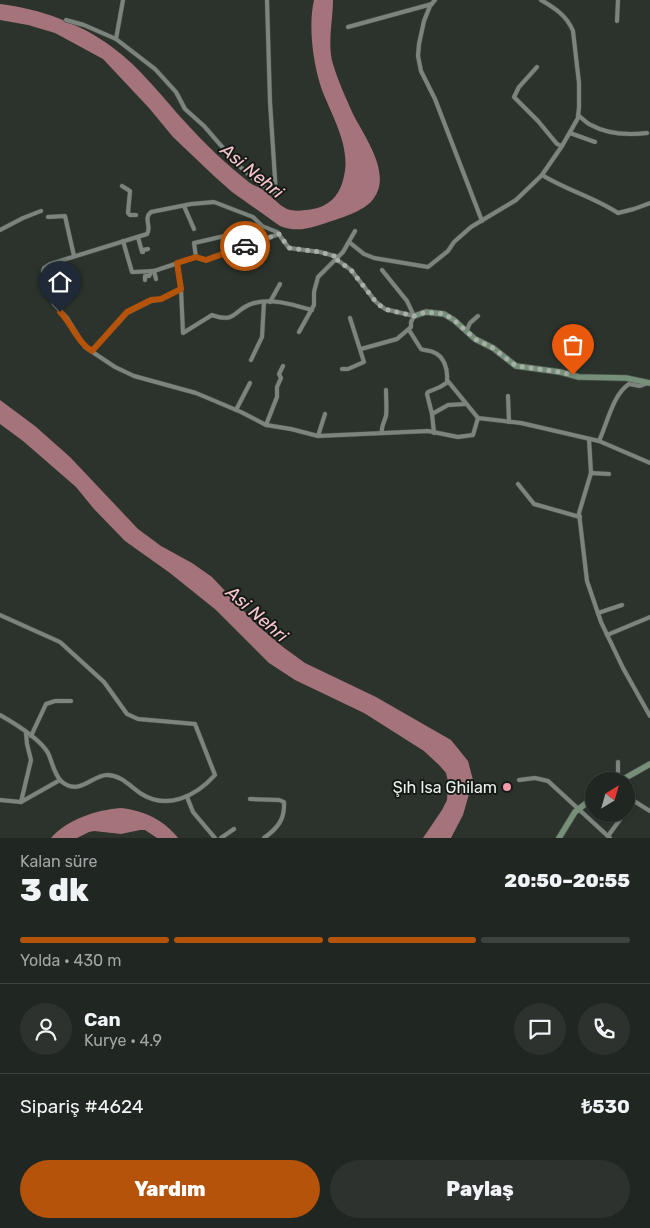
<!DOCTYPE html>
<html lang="tr">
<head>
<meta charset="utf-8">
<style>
  :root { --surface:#202621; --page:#2d322e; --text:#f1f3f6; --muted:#a2a5a5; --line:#3d433f; --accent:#b45309 }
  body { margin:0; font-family:Rubik,sans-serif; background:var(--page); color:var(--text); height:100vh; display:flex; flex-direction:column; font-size:19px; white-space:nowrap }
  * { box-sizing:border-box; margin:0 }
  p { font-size:16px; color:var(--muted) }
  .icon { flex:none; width:28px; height:28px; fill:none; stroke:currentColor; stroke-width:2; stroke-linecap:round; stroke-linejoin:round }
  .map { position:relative; height:838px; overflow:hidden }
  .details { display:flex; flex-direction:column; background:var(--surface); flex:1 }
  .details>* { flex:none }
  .needle { width:32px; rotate:37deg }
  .fabs { position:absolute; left:585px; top:772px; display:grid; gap:10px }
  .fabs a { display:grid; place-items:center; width:50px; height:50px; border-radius:50%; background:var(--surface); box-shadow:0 1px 4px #0004,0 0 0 1px var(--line); font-size:25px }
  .pin { position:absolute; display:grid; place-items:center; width:42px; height:42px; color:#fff; margin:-51px -21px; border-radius:50% 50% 50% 0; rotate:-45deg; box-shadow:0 0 5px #0007 }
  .pin .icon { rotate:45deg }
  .courier { position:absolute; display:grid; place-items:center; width:50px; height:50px; margin:-25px; border:4px solid #b45309; border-radius:50%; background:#fff; color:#222; box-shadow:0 1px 6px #0007 }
  .headline em { font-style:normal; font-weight:800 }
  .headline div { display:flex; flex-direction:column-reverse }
  .headline { display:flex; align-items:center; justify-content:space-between; height:85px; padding:0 20px }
  h1 { font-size:32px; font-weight:800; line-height:38px }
  .bar { display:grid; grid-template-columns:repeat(4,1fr); gap:8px 5px; align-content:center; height:60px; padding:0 20px }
  .bar i { height:6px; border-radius:4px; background:var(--line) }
  .bar .current { background:var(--accent) }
  .bar p { grid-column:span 4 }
  .line { display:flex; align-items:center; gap:12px; padding:0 20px; border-top:1px solid var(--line) }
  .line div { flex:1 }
  .round { display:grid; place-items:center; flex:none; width:52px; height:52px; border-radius:26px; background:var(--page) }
  .button { display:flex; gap:10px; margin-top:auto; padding:10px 20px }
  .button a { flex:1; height:58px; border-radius:30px; background:var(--accent); color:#fff; font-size:20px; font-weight:800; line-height:58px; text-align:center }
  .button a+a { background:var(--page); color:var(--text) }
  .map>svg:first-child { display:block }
  .water { fill:#a5737a }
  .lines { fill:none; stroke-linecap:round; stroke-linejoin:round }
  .street-casing { stroke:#484f49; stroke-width:5 }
  .secondary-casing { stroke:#484f49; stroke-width:7 }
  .street { stroke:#7c857d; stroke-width:4 }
  .secondary { stroke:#758f79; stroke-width:5.5 }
  .done { stroke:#a8afa9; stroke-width:5; stroke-dasharray:0 9 }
  .route { stroke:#b45309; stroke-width:6 }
  .poi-dot { fill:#f39aa8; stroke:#161a17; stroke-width:2 }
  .labels { text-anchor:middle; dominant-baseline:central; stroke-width:4; stroke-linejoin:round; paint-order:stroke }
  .poi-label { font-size:16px; fill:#ecf2ed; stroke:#161a17; text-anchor:end }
  .water-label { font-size:18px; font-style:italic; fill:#f7c6cc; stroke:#161a17 }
</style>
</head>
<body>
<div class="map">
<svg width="650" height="838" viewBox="0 0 650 838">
  <rect width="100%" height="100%" fill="#2b332c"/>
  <!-- water -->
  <g class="water">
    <path d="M314 0H333C333 20 327 45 333 64 338 81 346 98 353 114 364 136 392 173 374 198 367 209 347 216 335 220 316 226 299 234 280 226L232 192 214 176 173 137 149 108 103 59 55 33 28 25 0 20V4C40 9 80 23 112 47 141 68 162 97 186 123 205 144 227 165 250 183 254 186 259 187 263 190 271 195 277 204 287 209 292 211 299 211 305 210 327 209 340 197 344 176 351 147 332 116 322 90 313 64 308 26 314 0Z"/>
    <path d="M0 400 35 426 70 457 138 529 161 546 192 563 212 577 257 625 283 647 305 663 376 697 451 740 468 761 473 780 463 815 451 838H423L442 810 447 800 448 781 446 773 439 765 424 751 364 713 295 680 269 663 216 610 170 573 125 541 94 509 76 487 23 441 0 424Z"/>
    <path d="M121 808C144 811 163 819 178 838H157L145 830H140L121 834 94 831 89 832 77 838H51C68 819 96 810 121 808Z"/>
  </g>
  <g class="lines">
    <defs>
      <g id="street">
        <path d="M123 0 116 39 155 69 176 92 185 109 204 126 237 164 257 182 276 194 270 102 267 0"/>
        <path d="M435 0 430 6 424 21 419 44 418 56 421 71 435 99 482 221"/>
        <path d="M66 20 84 25 116 39"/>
        <path d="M617 21 618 0"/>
        <path d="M348 27 432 4"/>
        <path d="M537 67 519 87 514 97 538 121 557 144 562 146"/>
        <path d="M578 115C582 118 586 123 591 125 607 134 629 135 647 133"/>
        <path d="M570 133 595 142"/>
        <path d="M542 175C566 190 594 197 618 213L634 209 650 203"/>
        <path d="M122 186 130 191 128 213 130 215H136"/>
        <path d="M184 206 194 229"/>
        <path d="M48 217 65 216 74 256"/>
        <path d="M0 230 23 218 41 211"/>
        <path d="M138 237 142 252H143V250L148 249"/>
        <path d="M123 241 132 272H134L154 271 196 257 206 260 279 234"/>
        <path d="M349 242 364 254 374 258 428 267 448 251 454 242 471 227 516 200 542 175 562 146 578 118 579 107V83L573 31C567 16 555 8 541 0"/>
        <path d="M196 257 194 243 251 230 262 226"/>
        <path d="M338 257 320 252 289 248 277 232 262 226 253 217 214 202 191 204 151 212C143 218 152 227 147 234L50 264 44 268 43 271 54 304 67 318 85 347 115 367 134 376 196 393 241 412 266 425 291 429 318 436 428 431 458 437 473 435 478 418"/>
        <path d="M336 259 351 270 376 302 385 309 414 316"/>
        <path d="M154 271 156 279"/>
        <path d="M145 280V276H149L152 271"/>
        <path d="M181 289 183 333 212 315C237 324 233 309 254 303 272 298 294 305 312 310"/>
        <path d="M270 302 280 284"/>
        <path d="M409 330 421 349C425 351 429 350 433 352 444 356 448 369 447 380L478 418 521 423 599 441C607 424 613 394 629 384L640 386 648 383"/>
        <path d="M299 332 314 305V292L318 277 343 252 355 231"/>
        <path d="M466 332 470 323 478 316"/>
        <path d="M361 349 397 339 411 327V322L414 316 407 301 382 270"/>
        <path d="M92 351 127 313 151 301 161 299 181 289 177 263"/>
        <path d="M251 360 262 337 264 302"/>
        <path d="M342 369H348L364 362 350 318"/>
        <path d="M448 382 440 387 428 392 427 394 432 414 448 405 465 404"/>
        <path d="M508 396 509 422"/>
        <path d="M236 410 250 383"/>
        <path d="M432 414 434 433"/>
        <path d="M266 425 277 397V387L281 378 279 374 283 366"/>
        <path d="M382 433C381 426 384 423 386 416 387 410 386 398 386 390"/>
        <path d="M318 436 325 414"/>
        <path d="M589 439 591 473 579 513 587 581 601 622 623 668 650 716"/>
        <path d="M599 441 650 463"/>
        <path d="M591 473 609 474"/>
        <path d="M518 484 534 504 580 517"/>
        <path d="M598 613 622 605"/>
        <path d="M0 615 60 642 104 682 127 714 138 719 195 724 215 775C196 796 167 811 140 793 130 786 121 775 107 775 92 775 79 797 61 781 54 774 52 761 48 753 40 739 14 723 0 715"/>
        <path d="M607 635 650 617"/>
        <path d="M31 736 46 704 55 701H71"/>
        <path d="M618 762V781"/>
        <path d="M519 780 535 778 548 781 610 838"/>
        <path d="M626 796 650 811"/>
        <path d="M187 797 193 812 215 838"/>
        <path d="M250 799 279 800 284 802C285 819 278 828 264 838"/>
        <path d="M0 800 21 802 60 780"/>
        <path d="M21 802 31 760 27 744 26 733"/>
        <path d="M626 811 633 800"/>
        <path d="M608 836 624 814"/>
        <path d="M221 838 234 829"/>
      </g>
      <g id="secondary">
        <path d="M414 316 426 312 444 314 454 320 475 339 493 348 516 366 560 372 579 377 626 378 650 383"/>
        <path d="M620 781 650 764"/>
        <path d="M559 838 575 812 594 797"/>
      </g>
    </defs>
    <!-- street casing -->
    <use href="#street" class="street-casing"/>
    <!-- secondary casing -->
    <use href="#secondary" class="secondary-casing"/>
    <!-- street -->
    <use href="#street" class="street"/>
    <!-- secondary -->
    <use href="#secondary" class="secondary"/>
  </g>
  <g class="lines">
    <!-- done -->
    <path class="done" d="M245 246 279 234 289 248 320 252 338 257 336 259 351 270 376 302 384 309 414 316 426 312 444 314 454 320 475 339 493 348 516 366 560 372 573 375"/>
    <!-- route -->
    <path class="route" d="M60 312C72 324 77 342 92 351L127 312 151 300 161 299 181 289 177 263 196 257 206 260 245 246"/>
  </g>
  <!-- markers -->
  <circle class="poi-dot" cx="507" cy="787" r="5"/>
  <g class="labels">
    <!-- poi labels -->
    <g class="poi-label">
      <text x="497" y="787">Şıh Isa Ghilam</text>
    </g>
    <!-- water labels -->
    <g class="water-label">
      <text transform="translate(252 171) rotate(39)">Asi Nehri</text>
      <text transform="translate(257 614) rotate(41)">Asi Nehri</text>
    </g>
  </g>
</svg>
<div class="fabs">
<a><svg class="needle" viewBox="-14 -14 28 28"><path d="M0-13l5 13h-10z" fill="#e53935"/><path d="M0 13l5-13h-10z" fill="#a2a5a5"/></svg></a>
</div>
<div class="pin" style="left:573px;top:375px;background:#ea580c"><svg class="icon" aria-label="bag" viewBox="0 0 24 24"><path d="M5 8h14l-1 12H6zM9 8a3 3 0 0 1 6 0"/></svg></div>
<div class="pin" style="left:60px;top:312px;background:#1f2937"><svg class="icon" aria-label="home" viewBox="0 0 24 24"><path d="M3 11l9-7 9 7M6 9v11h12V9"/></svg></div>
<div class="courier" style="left:245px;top:246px"><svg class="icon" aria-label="car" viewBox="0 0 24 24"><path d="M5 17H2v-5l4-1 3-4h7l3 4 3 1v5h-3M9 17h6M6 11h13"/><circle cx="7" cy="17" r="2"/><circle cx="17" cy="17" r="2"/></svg></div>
</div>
<section class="details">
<div class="headline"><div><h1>3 dk</h1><p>Kalan süre</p></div><em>20:50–20:55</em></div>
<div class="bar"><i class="current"></i><i class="current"></i><i class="current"></i><i></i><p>Yolda · 430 m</p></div>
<div class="line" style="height:90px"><a class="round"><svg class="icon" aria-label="person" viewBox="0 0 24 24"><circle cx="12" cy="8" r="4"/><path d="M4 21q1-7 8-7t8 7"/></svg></a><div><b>Can</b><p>Kurye · 4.9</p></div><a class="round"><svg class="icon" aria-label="chat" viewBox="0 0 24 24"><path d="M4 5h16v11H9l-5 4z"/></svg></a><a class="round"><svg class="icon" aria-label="phone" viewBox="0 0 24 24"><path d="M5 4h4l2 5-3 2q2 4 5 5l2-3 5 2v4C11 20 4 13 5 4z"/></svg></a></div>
<div class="line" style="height:65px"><div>Sipariş #4624</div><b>₺530</b></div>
<div class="button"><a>Yardım</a><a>Paylaş</a></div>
</section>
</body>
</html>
